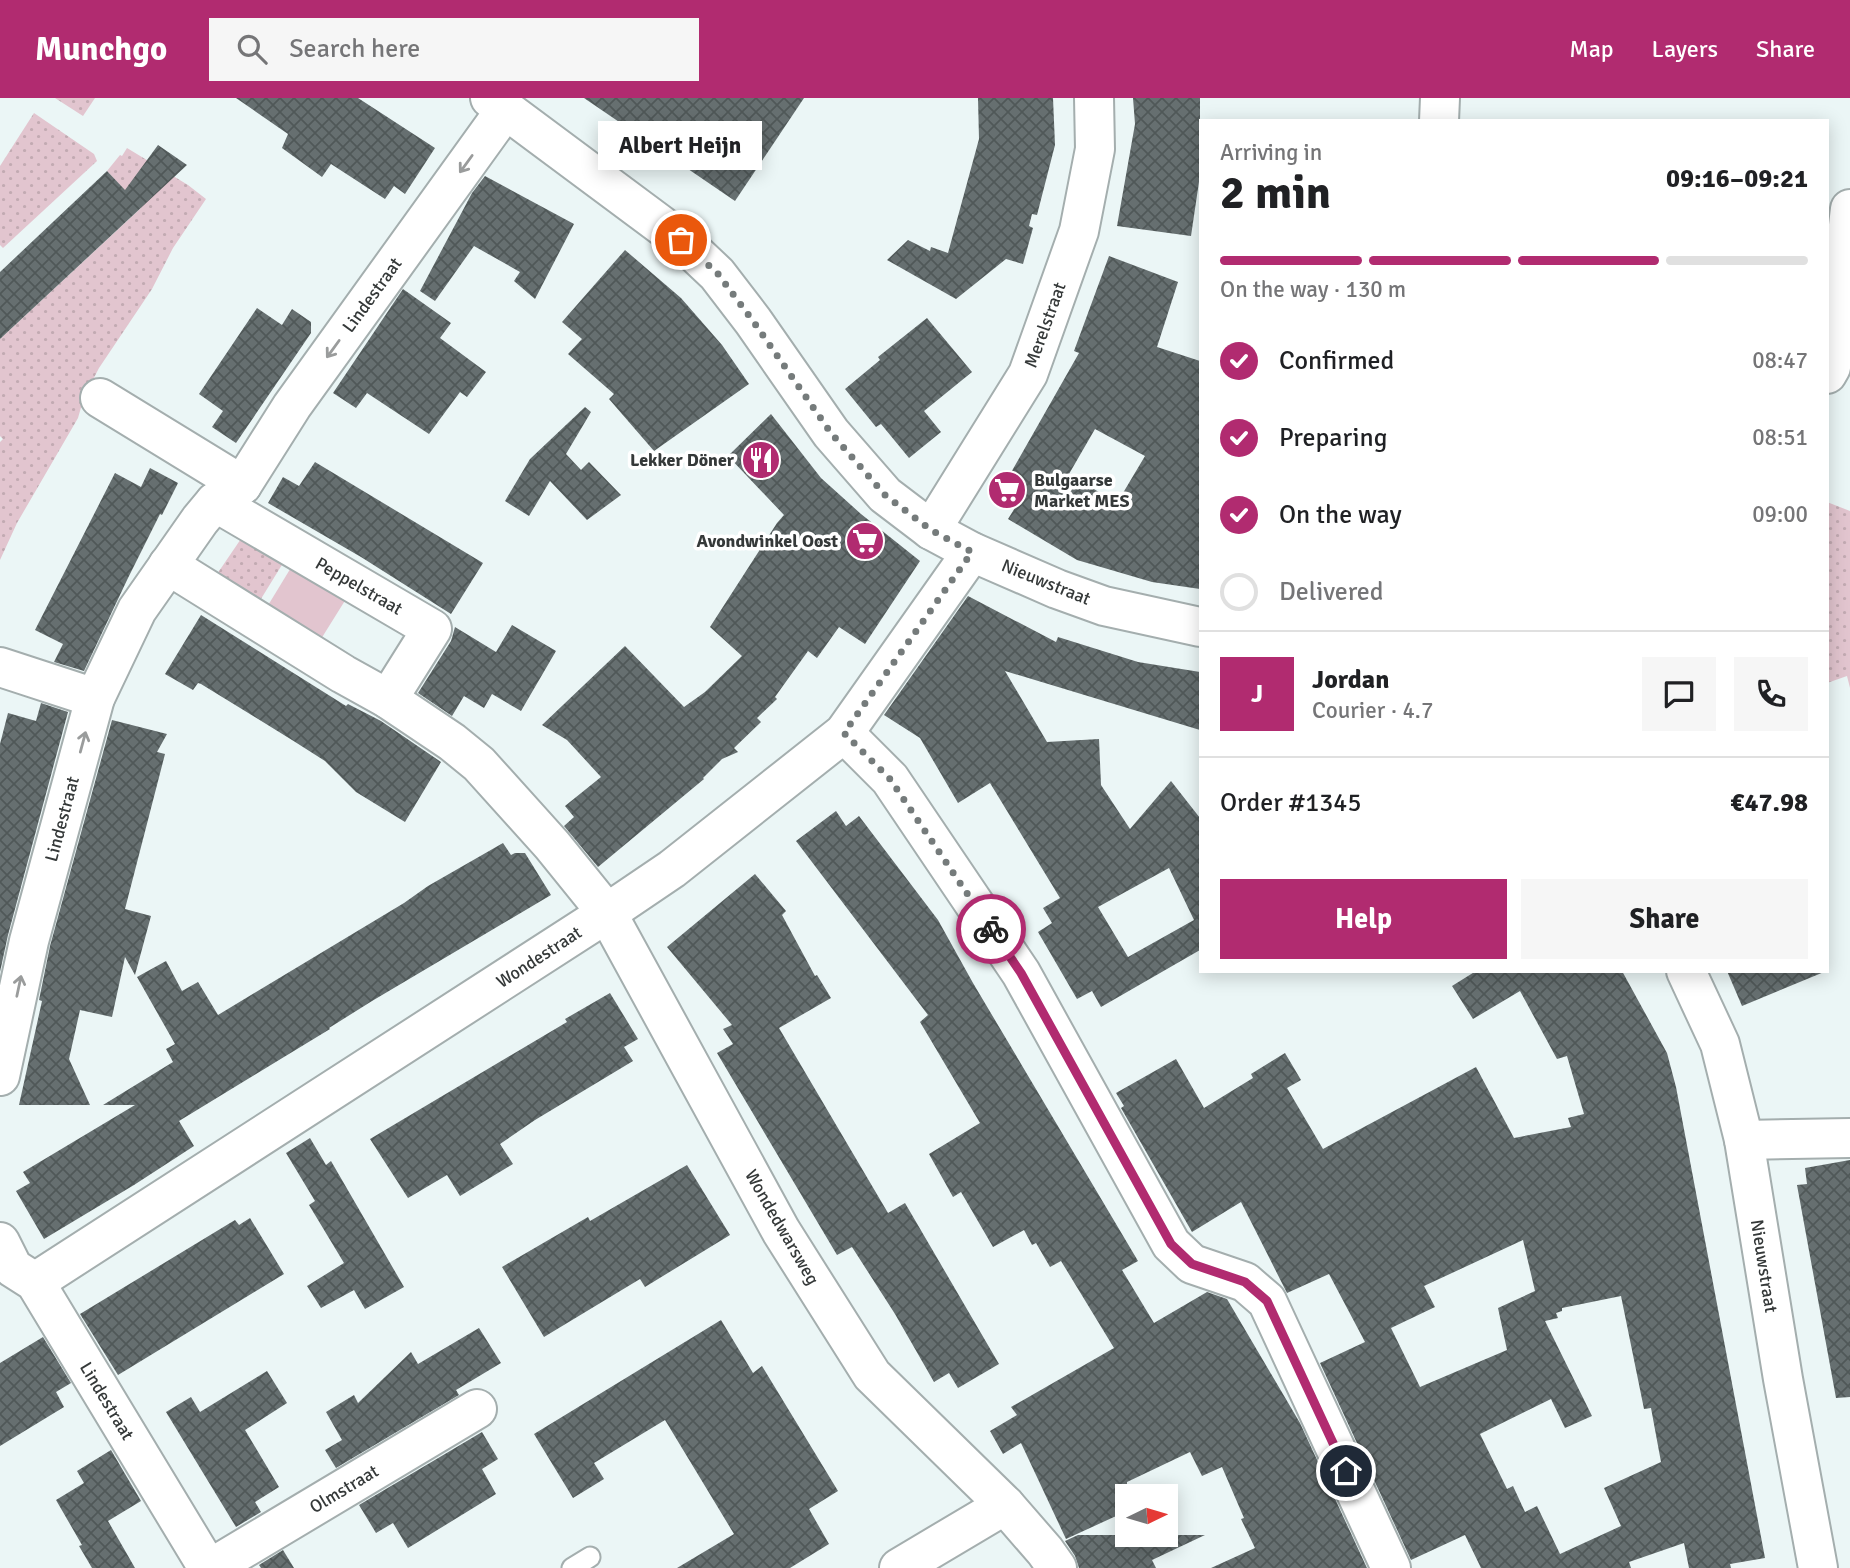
<!DOCTYPE html>
<html lang="en">
<head>
<meta charset="utf-8">
<style>
  :root { --surface:#fff; --page:#f6f6f6; --text:#202124; --muted:#757577; --line:#e0e0e0; --accent:#b12b70 }
  body { margin:0; font-family:Signika,sans-serif; background:var(--page); color:var(--text); height:100vh; display:flex; flex-direction:column; font-size:26px; white-space:nowrap }
  * { box-sizing:border-box; margin:0 }
  p { font-size:23px; color:var(--muted) }
  .icon { flex:none; width:38px; height:38px; fill:none; stroke:currentColor; stroke-width:2; stroke-linecap:round; stroke-linejoin:round }
  .map { position:relative; flex:1; overflow:hidden }
  .details { position:absolute; left:1199px; top:21px; width:630px; height:854px; display:flex; flex-direction:column; background:var(--surface); border-radius:0px; box-shadow:0 4px 18px #0003 }
  .details>* { flex:none }
  .needle { width:46px; rotate:85deg }
  .controls { position:absolute; left:1115px; top:1386px; display:grid; gap:14px }
  .controls a { display:grid; place-items:center; width:63px; height:63px; border-radius:0px; background:var(--surface); box-shadow:0 4px 18px #0003; font-size:35px }
  .pin { position:absolute; display:grid; place-items:center; width:60px; height:60px; color:#fff; margin:-30px; border:4px solid #fff; border-radius:50%; box-shadow:0 2px 7px #0007 }
  .courier { position:absolute; display:grid; place-items:center; width:70px; height:70px; margin:-35px; border:5px solid #b12b70; border-radius:50%; background:#fff; color:#222; box-shadow:0 2px 9px #0007 }
  .bubble { position:absolute; height:49px; border-radius:0px; background:var(--surface); box-shadow:0 4px 18px #0003; font-size:23px; font-weight:800; line-height:49px; text-align:center }
  .summary em { font-style:normal; font-weight:800 }
  .summary div { display:flex; flex-direction:column-reverse }
  .summary { display:flex; align-items:center; justify-content:space-between; height:119px; padding:0 21px }
  h1 { font-size:46px; font-weight:800; line-height:52px }
  .bar { display:grid; grid-template-columns:repeat(4,1fr); gap:10px 7px; align-content:center; height:84px; padding:0 21px }
  .bar i { height:9px; border-radius:5px; background:var(--line) }
  .bar .active { background:var(--accent) }
  .bar p { grid-column:span 4 }
  .line { display:flex; align-items:center; gap:18px; padding:0 21px; border-top:2px solid var(--line) }
  .line div { flex:1 }
  .round { display:grid; place-items:center; flex:none; width:74px; height:74px; border-radius:0px; background:var(--page) }
  ol { padding:0 21px; list-style:none }
  li { display:flex; align-items:center; gap:21px; height:77px }
  li p { margin-inline-start:auto }
  li .icon { padding:7px; border-radius:50%; background:var(--accent); color:#fff; stroke-width:4 }
  li:last-child { color:var(--muted) }
  li i { width:38px; height:38px; border:4px solid var(--line); border-radius:50% }
  .cta { display:flex; gap:14px; margin-top:auto; padding:14px 21px }
  .cta a { flex:1; height:80px; border-radius:0px; background:var(--accent); color:#fff; font-size:28px; font-weight:800; line-height:80px; text-align:center }
  .cta a+a { background:var(--page); color:var(--text) }
  header { display:flex; align-items:center; gap:42px; box-sizing:border-box; height:98px; padding:0 35px; background:var(--accent); color:#fff }
  header strong { font-size:33px }
  nav { display:flex; gap:38px; margin-inline-start:auto; font-size:24px }
  .search { width:490px; height:63px; background:var(--page); display:flex; align-items:center; gap:18px; box-sizing:border-box; padding:0 24px; border-radius:0px; color:var(--muted); font-size:26px }
  .map>svg:first-child { display:block }
  .grass { fill:url(#grass-dots) }
  .green { fill:#e2c5cf }
  .building { fill:url(#building-cross-hatch); fill-rule:evenodd }
  .lines { fill:none; stroke-linecap:round; stroke-linejoin:round }
  .service-casing { stroke:#a4aeae; stroke-width:23 }
  .minor-casing { stroke:#a4aeae; stroke-width:42 }
  .service { stroke:#fff; stroke-width:19 }
  .minor { stroke:#fff; stroke-width:38 }
  .oneway { stroke:#9a9c9c }
  .done { stroke:#757b7b; stroke-width:7; stroke-dasharray:0 12.6 }
  .route { stroke:#b12b70; stroke-width:9 }
  .labels { text-anchor:middle; dominant-baseline:central; stroke-width:7; stroke-linejoin:round; paint-order:stroke }
  .street-label { font-size:18px; fill:#353939; stroke:#fff }
  .poi-label { font-size:18px; font-weight:bold; fill:#353939; stroke:#fff; text-anchor:end }
</style>
</head>
<body>
<header>
<strong>Munchgo</strong>
<div class="search"><svg class="icon" aria-label="search" viewBox="0 0 24 24"><circle cx="10" cy="10" r="6"/><path d="M15 15l6 6"/></svg>Search here</div>
<nav><a>Map</a><a>Layers</a><a>Share</a></nav>
</header>
<div class="map">
<svg width="1850" height="1470" viewBox="0 0 1850 1470">
  <defs>
    <pattern id="grass-dots" width="8" height="8" patternUnits="userSpaceOnUse" patternTransform="scale(1.75)"><rect width="8" height="8" fill="#e2c5cf"/><path d="M2 2h.1M6 6h.1" fill="none" stroke="#c2aab2" stroke-width="1.8" stroke-linecap="round"/></pattern>
    <pattern id="building-cross-hatch" width="8" height="8" patternUnits="userSpaceOnUse" patternTransform="scale(1.75)"><rect width="8" height="8" fill="#666f70"/><path d="M0 0l8 8M0 8l8-8" fill="none" stroke="#505858"/></pattern>
  </defs>
  <rect width="100%" height="100%" fill="#ebf6f6"/>
  <!-- grass -->
  <g class="grass">
    <path d="M55 0H95L83 18Z"/>
    <path d="M34 15 94 56 97 63 3 150 0 147V68Z"/>
    <path d="M127 50 188 87 206 101 173 150 152 191 99 270 84 299 78 320 17 425 0 462V344L3 341 0 338V241L141 110 107 73 120 57 122 58Z"/>
    <path d="M1827 404 1850 413V590L1847 578 1827 585Z"/>
    <path d="M247 432 288 457 256 509 215 479Z"/>
  </g>
  <!-- green -->
  <path class="green" d="M292 468 346 501 321 541 267 509Z"/>
  <!-- building -->
  <g class="building">
    <path d="M236 0H358L435 50 405 96 394 88 385 101 331 66 322 79 282 50 288 36Z"/>
    <path d="M584 0H804L735 103Z"/>
    <path d="M978 0H1053L1055 47 1037 117 1032 116 1029 128 1033 130 1023 166 1006 161 956 201 887 162 908 142 930 153 931 149 948 155 979 41Z"/>
    <path d="M1133 0H1200V77L1191 138 1117 128 1135 26Z"/>
    <path d="M158 47 187 67 0 241V174L107 73 125 92Z"/>
    <path d="M485 78 574 126 535 201 514 183 520 174 474 148 435 203 420 193 472 95Z"/>
    <path d="M625 152 681 200 722 247 749 286 654 353 609 301 614 296 568 256 582 241 562 224Z"/>
    <path d="M1109 158 1178 184 1157 249 1200 263V491L1152 484 1077 462 1008 421 1023 397 1005 385 1079 255 1074 253ZM1095 331 1145 358 1117 405 1069 376Z"/>
    <path d="M403 191 451 225 440 240 486 274 467 299 460 294 429 336 367 295 356 310 333 295Z"/>
    <path d="M257 210 282 227 292 211 311 224V235L236 345 212 329 223 313 199 296Z"/>
    <path d="M927 220 972 274 924 313 941 334 909 360 881 326 876 329 845 291 880 262 878 259Z"/>
    <path d="M585 309 591 314 566 356 581 372 589 364 621 397 587 422 550 383 529 418 505 403 530 361Z"/>
    <path d="M771 316 821 380 861 416 920 463 865 546 839 529 817 560 808 553 775 599 777 601 757 620 761 624 734 650 738 654 722 661 703 680 704 681 598 769 564 728 574 719 565 708 601 679 567 642 542 627 625 548 684 609 705 594 742 558 710 529 777 425 784 417 728 358Z"/>
    <path d="M315 364 483 465 451 516 361 459 268 405 283 379 299 388Z"/>
    <path d="M150 370 178 385 162 417 160 416 128 480 84 573 54 564 63 546 35 532 115 375 141 389Z"/>
    <path d="M968 498 1056 544 1058 539 1138 564 1200 574V632L1005 573 1047 644 1099 641 1101 687 1130 731 1171 683 1200 720V852L1101 909 1092 893 1077 901 1038 834 1052 825 1043 810 1060 800 990 685 958 705 920 640 884 617ZM1169 770 1194 822 1128 859 1098 809Z"/>
    <path d="M201 517 346 608 348 606 381 623 441 664 405 724 356 694 325 663 292 642 201 586 198 585 193 592 165 576Z"/>
    <path d="M512 527 556 553 521 613 492 596 484 610 464 598 452 618 418 595 451 543 455 529 496 554Z"/>
    <path d="M41 605 68 614 8 837 0 874V646L8 615 36 623Z"/>
    <path d="M112 622 167 636 157 654 165 656 125 811 151 818 135 877 125 859 112 919 80 912 69 961 90 1007H19L42 903 39 902 50 848Z"/>
    <path d="M836 713 846 728 859 718 938 822 973 885 1138 1163 1122 1172 1154 1225 1207 1194 1227 1201 1300 1325 1367 1470H1211L1255 1450 1241 1421 1244 1420 1222 1369 1202 1378 1190 1354 1127 1384V1413L1066 1441 1021 1345 1003 1356 990 1333 1017 1317 1011 1309 1114 1250 1061 1163 1050 1169 1036 1145 1032 1147 1024 1132 993 1149 961 1094 953 1099 929 1056 980 1025 920 924 928 917 796 743Z"/>
    <path d="M503 745 511 757 515 755H525L551 797 372 903 329 930 330 931 179 1023 194 1048 134 1087 44 1141 16 1093 30 1085 23 1074 135 1007H103L173 964 166 951 175 946 137 879 166 863 182 893 198 884 218 917 404 805 428 788Z"/>
    <path d="M755 776 786 813 782 817 815 878 817 877 831 900 779 930 888 1115 905 1105 999 1266 958 1290 949 1275 934 1284 895 1216 852 1149 837 1157 717 955 733 946 723 931 732 927 667 849Z"/>
    <path d="M1476 873H1622L1667 955 1676 989 1765 1460 1730 1466 1731 1470H1689L1684 1445 1629 1464 1631 1470H1481L1465 1437 1411 1462 1320 1265 1365 1244 1329 1176 1287 1195 1241 1104 1192 1134 1121 1010 1124 1008 1116 995 1176 961 1204 1010 1253 980 1251 976 1285 955 1301 982 1287 990 1323 1051 1476 969 1514 1040 1571 1029 1568 1020 1584 1016 1567 958 1557 961 1520 893 1473 921 1452 888ZM1523 1142 1535 1193 1498 1210 1507 1252 1420 1289 1391 1230 1435 1209 1424 1188ZM1621 1198 1644 1311 1651 1310 1661 1364 1604 1390 1621 1428 1560 1456 1537 1408 1525 1414 1513 1388 1507 1391 1480 1336 1551 1301 1565 1330 1592 1318 1545 1223 1558 1220 1556 1215 1562 1213V1210Z"/>
    <path d="M1727 873H1824V874L1742 908Z"/>
    <path d="M610 895 638 941 624 949 633 963 535 1022 500 1046 513 1066 460 1098 447 1077 408 1100 370 1041 567 924 565 921Z"/>
    <path d="M310 1040 326 1067 331 1063 404 1189 365 1211 354 1192 321 1210 307 1188 344 1165 309 1107 315 1103 286 1055Z"/>
    <path d="M1850 1062V1299L1836 1300 1797 1087 1807 1086 1805 1070Z"/>
    <path d="M687 1067 730 1137 645 1189 640 1181 544 1239 502 1169 588 1119 590 1123Z"/>
    <path d="M250 1120 284 1176 118 1277 80 1216 235 1122 239 1127Z"/>
    <path d="M721 1222 753 1275 762 1268 838 1393 809 1411 829 1446 790 1470H677L734 1436 665 1322 594 1365 604 1381 573 1400 534 1336Z"/>
    <path d="M479 1230 501 1265 456 1292 459 1297 336 1370 325 1352 342 1342 326 1314 354 1297 358 1305 411 1254 418 1266Z"/>
    <path d="M43 1239 71 1285 56 1294 64 1309 0 1348V1265Z"/>
    <path d="M267 1273 287 1305 245 1332 279 1389 255 1404 261 1414 236 1429 166 1314 191 1299 200 1314Z"/>
    <path d="M482 1334 498 1361 482 1371 496 1396 408 1450 393 1425 376 1435 359 1407Z"/>
    <path d="M111 1352 141 1403 108 1423 135 1470H92L79 1448 82 1447 56 1402 84 1385 77 1373Z"/>
    <path d="M1078 1437H1127V1445L1144 1437H1205L1152 1462 1156 1470H1079L1075 1458 1065 1443Z"/>
    <path d="M283 1452 294 1470H261L259 1467Z"/>
  </g>
  <g class="lines">
    <defs>
      <path id="service" d="M572 1470 590 1459"/>
      <g id="minor">
        <path d="M490 0 681 142 717 176 753 223 831 335 885 397 931 432 972 454 1057 491 1104 508 1200 529"/>
        <path d="M1439 23 1440 0"/>
        <path d="M1827 276 1831 269 1850 111"/>
        <path d="M100 300 242 387"/>
        <path d="M215 404 432 531 388 601"/>
        <path d="M931 432 1028 276 1079 133 1095 51 1094 0"/>
        <path d="M168 467 343 576 388 601 452 644 479 666 552 747 607 815 781 1133 872 1277 1005 1407 1045 1453 1057 1470"/>
        <path d="M0 569 95 600"/>
        <path d="M844 635 890 681 1021 875 1171 1146 1192 1166 1245 1184 1267 1203 1391 1470"/>
        <path d="M1686 873 1720 946 1744 1042 1783 1281 1818 1470"/>
        <path d="M0 978 29 843 95 600 137 512 200 422 215 404 242 387 292 308 506 11"/>
        <path d="M1744 1042 1850 1040"/>
        <path d="M0 1144 13 1170 35 1184 208 1470"/>
        <path d="M35 1184 607 815 672 771 844 635 972 454"/>
        <path d="M211 1470 477 1311"/>
        <path d="M899 1470 1005 1407"/>
      </g>
    </defs>
    <!-- service casing -->
    <use href="#service" class="service-casing"/>
    <!-- minor casing -->
    <use href="#minor" class="minor-casing"/>
    <!-- service -->
    <use href="#service" class="service"/>
    <!-- minor -->
    <use href="#minor" class="minor"/>
  </g>
  <!-- one-way arrows -->
  <defs><path id="oneway-shaft" d="M-6 0H5M1.5-3L5.5 0L1.5 3" fill="none" stroke-width="1.6" stroke-linecap="round" stroke-linejoin="round" transform="scale(1.75)"/></defs>
  <g class="oneway">
    <use href="#oneway-shaft" transform="translate(466 66) rotate(126)"/>
    <use href="#oneway-shaft" transform="translate(333 251) rotate(126)"/>
    <use href="#oneway-shaft" transform="translate(83 644) rotate(-75)"/>
    <use href="#oneway-shaft" transform="translate(19 888) rotate(-78)"/>
  </g>
  <g class="lines">
    <!-- done -->
    <path class="done" d="M681 142 718 176 753 223 831 335 885 397 931 432 972 454 844 635 890 681 991 831"/>
    <!-- route -->
    <path class="route" d="M991 831 1021 875 1171 1146 1192 1166 1245 1184 1267 1203 1346 1373"/>
  </g>
  <!-- icons -->
  <defs>
    <symbol id="restaurant-disc" viewBox="-11 -11 22 22"><circle r="9.5" fill="#b12b70" stroke="#fff"/><path d="M-5-6h1v4h1v-4h1v4h1v-4h1v5L-1.5 .5V6h-2V.5L-5-1ZM5-6V6H3V1.5H1.5Q1.5-4 5-6Z" fill="#fff"/></symbol>
    <symbol id="supermarket-disc" viewBox="-11 -11 22 22"><circle r="9.5" fill="#b12b70" stroke="#fff"/><path d="M-6-5.5h2.5l.6 2H6L4.5 2H-2.5L-4.4-4H-6ZM-1.5 3.2a1.3 1.3 0 1 0 .1 0ZM3 3.2a1.3 1.3 0 1 0 .1 0Z" fill="#fff"/></symbol>
  </defs>
  <g fill-rule="evenodd">
    <use href="#restaurant-disc" x="739" y="340" width="44" height="44"/>
    <use href="#supermarket-disc" x="985" y="370" width="44" height="44"/>
    <use href="#supermarket-disc" x="843" y="421" width="44" height="44"/>
  </g>
  <g class="labels">
    <!-- street labels -->
    <g class="street-label">
      <text transform="translate(372 197) rotate(-54)">Lindestraat</text>
      <text transform="translate(1045 227) rotate(-70)">Merelstraat</text>
      <text transform="translate(1046 484) rotate(22)">Nieuwstraat</text>
      <text transform="translate(359 488) rotate(30)">Peppelstraat</text>
      <text transform="translate(62 721) rotate(-75)">Lindestraat</text>
      <text transform="translate(539 859) rotate(-33)">Wondestraat</text>
      <text transform="translate(782 1129) rotate(60)">Wondedwarsweg</text>
      <text transform="translate(1764 1168) rotate(81)">Nieuwstraat</text>
      <text transform="translate(107 1303) rotate(59)">Lindestraat</text>
      <text transform="translate(344 1391) rotate(-31)">Olmstraat</text>
    </g>
    <!-- poi labels -->
    <g class="poi-label">
      <text x="734" y="362">Lekker Döner</text>
      <text x="1034" y="382" text-anchor="start">Bulgaarse<tspan x="1034" dy="21">Market MES</tspan></text>
      <text x="838" y="443">Avondwinkel Oost</text>
    </g>
  </g>
</svg>
<div class="controls">
<a><svg class="needle" viewBox="-14 -14 28 28"><path d="M0-13l5 13h-10z" fill="#e53935"/><path d="M0 13l5-13h-10z" fill="#757577"/></svg></a>
</div>
<div class="pin" style="left:681px;top:142px;background:#ea580c"><svg class="icon" aria-label="bag" viewBox="0 0 24 24"><path d="M5 8h14l-1 12H6zM9 8a3 3 0 0 1 6 0"/></svg></div>
<div class="pin" style="left:1346px;top:1373px;background:#1f2937"><svg class="icon" aria-label="home" viewBox="0 0 24 24"><path d="M3 11l9-7 9 7M6 9v11h12V9"/></svg></div>
<div class="courier" style="left:991px;top:831px"><svg class="icon" aria-label="bike" viewBox="0 0 24 24"><circle cx="6" cy="16" r="4"/><circle cx="18" cy="16" r="4"/><path d="M6 16l4-8h5l3 8M10 8l3 8H6M13 5h3"/></svg></div>
<div class="bubble" style="left:598px;top:23px;width:164px">Albert Heijn</div>
<section class="details">
<div class="summary"><div><h1>2 min</h1><p>Arriving in</p></div><em>09:16–09:21</em></div>
<div class="bar"><i class="active"></i><i class="active"></i><i class="active"></i><i></i><p>On the way · 130 m</p></div>
<ol>
<li><svg class="icon" aria-label="check" viewBox="0 0 24 24"><path d="M5 12l5 5 9-10"/></svg>Confirmed<p>08:47</p></li>
<li><svg class="icon" aria-label="check" viewBox="0 0 24 24"><path d="M5 12l5 5 9-10"/></svg>Preparing<p>08:51</p></li>
<li><svg class="icon" aria-label="check" viewBox="0 0 24 24"><path d="M5 12l5 5 9-10"/></svg>On the way<p>09:00</p></li>
<li><i></i>Delivered</li>
</ol>
<div class="line" style="height:126px"><b class="round" style="background:var(--accent);color:#fff">J</b><div><b>Jordan</b><p>Courier · 4.7</p></div><a class="round"><svg class="icon" aria-label="chat" viewBox="0 0 24 24"><path d="M4 5h16v11H9l-5 4z"/></svg></a><a class="round"><svg class="icon" aria-label="phone" viewBox="0 0 24 24"><path d="M5 4h4l2 5-3 2q2 4 5 5l2-3 5 2v4C11 20 4 13 5 4z"/></svg></a></div>
<div class="line" style="height:91px"><div>Order #1345</div><b>€47.98</b></div>
<div class="cta"><a>Help</a><a>Share</a></div>
</section>
</div>
</body>
</html>
